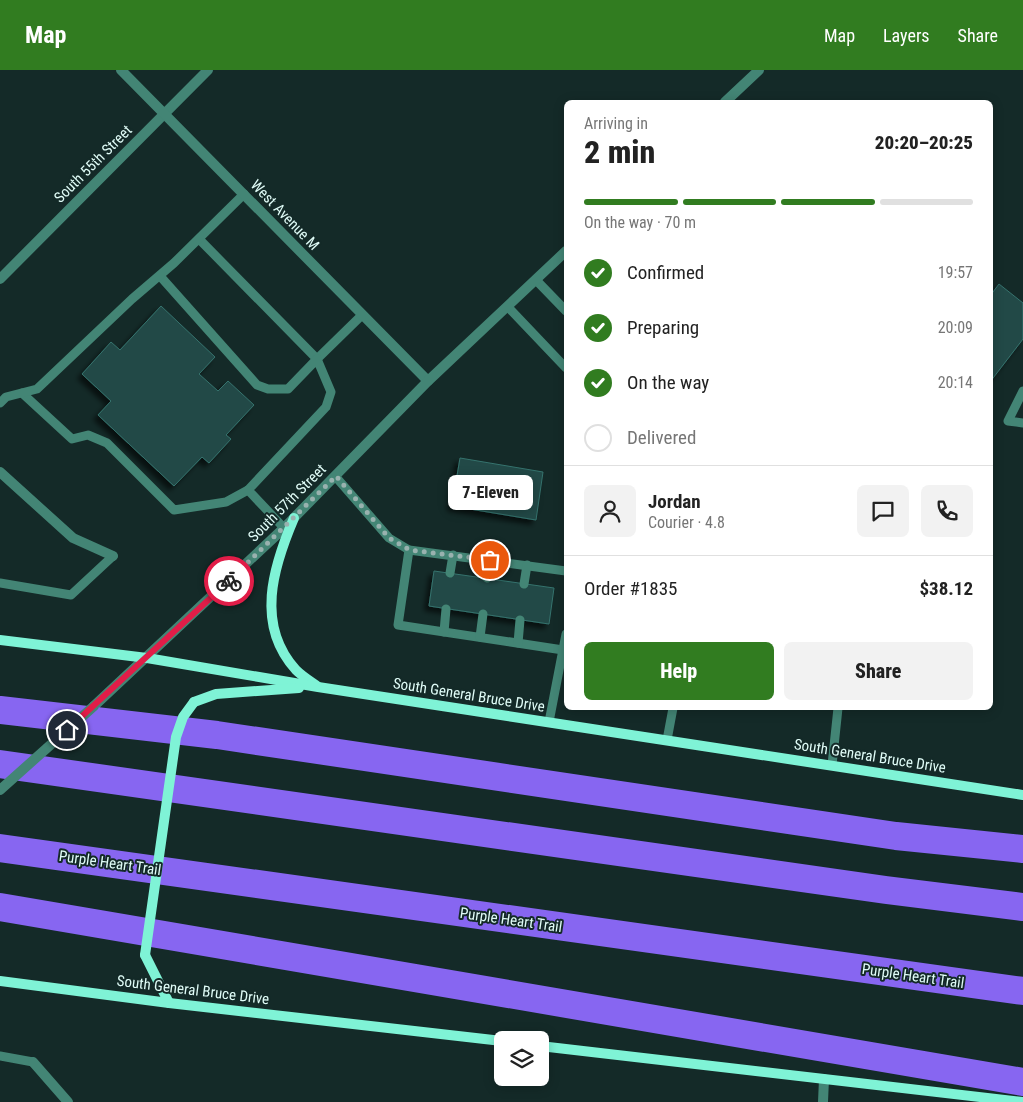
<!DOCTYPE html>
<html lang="en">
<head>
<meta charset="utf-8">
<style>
  :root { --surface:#fff; --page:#f2f2f2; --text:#222; --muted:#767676; --line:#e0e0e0; --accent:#317c20 }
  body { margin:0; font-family:"Roboto Condensed",sans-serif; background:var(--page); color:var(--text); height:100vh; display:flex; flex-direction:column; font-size:19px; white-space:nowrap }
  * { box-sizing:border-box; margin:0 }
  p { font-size:16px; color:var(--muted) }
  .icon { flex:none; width:28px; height:28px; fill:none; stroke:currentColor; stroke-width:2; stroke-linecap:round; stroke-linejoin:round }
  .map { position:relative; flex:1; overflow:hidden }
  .details { position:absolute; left:564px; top:30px; width:429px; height:610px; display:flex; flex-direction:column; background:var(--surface); border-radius:8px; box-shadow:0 2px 12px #0003 }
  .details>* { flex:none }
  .controls { position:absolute; left:494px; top:961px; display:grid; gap:10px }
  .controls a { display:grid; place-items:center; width:55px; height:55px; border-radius:8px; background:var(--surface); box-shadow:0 2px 12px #0003; font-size:25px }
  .pin { position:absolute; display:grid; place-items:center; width:42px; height:42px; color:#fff; margin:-21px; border:2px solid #fff; border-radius:50%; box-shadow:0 1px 5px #0007 }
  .courier { position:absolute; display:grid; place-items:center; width:50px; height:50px; margin:-25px; border:4px solid #e11d48; border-radius:50%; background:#fff; color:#222; box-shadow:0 1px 6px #0007 }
  .bubble { position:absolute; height:35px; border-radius:8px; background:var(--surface); box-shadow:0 2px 12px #0003; font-size:16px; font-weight:800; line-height:35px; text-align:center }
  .summary em { font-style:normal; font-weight:800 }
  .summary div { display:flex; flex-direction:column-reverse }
  .summary { display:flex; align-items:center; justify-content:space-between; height:85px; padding:0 20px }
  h1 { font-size:32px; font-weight:800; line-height:38px }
  .bar { display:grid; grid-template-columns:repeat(4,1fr); gap:8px 5px; align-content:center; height:60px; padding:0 20px }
  .bar i { height:6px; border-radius:4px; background:var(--line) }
  .bar .on { background:var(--accent) }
  .bar p { grid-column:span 4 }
  .line { display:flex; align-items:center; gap:12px; padding:0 20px; border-top:1px solid var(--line) }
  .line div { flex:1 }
  .round { display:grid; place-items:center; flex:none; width:52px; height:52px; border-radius:8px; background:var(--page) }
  ol { padding:0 20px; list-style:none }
  li { display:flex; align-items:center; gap:15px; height:55px }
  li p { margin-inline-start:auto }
  li .icon { padding:5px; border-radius:50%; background:var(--accent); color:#fff; stroke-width:4 }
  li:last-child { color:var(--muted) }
  li i { width:28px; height:28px; border:2px solid var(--line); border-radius:50% }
  .action { display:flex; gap:10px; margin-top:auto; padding:10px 20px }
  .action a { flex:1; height:58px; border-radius:8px; background:var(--accent); color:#fff; font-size:20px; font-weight:800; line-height:58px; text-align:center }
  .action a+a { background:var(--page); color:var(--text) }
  header { display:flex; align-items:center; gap:30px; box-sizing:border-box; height:70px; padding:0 25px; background:var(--accent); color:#fff }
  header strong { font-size:24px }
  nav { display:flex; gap:28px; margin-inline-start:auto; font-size:18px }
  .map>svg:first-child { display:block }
  .building { fill:#214946; stroke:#36736e; filter:url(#shadow) }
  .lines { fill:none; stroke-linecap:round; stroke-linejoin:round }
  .service { stroke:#438575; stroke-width:9 }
  .minor { stroke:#438575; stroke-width:10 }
  .tertiary { stroke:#438575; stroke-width:10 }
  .secondary { stroke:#7ff3d6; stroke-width:10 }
  .motorway { stroke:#8766f1; stroke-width:28 }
  .tertiary-bridge { stroke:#438575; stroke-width:10 }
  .secondary-bridge { stroke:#7ff3d6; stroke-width:10 }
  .done { stroke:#99b2af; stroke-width:5; stroke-dasharray:0 9 }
  .route { stroke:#e11d48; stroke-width:6 }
  .labels { text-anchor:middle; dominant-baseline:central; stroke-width:4; stroke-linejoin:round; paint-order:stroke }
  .street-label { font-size:15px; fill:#e0fcf7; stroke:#142a28 }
</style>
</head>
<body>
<header>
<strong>Map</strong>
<nav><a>Map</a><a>Layers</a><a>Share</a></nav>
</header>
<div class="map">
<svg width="1023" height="1032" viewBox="0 0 1023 1032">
  <defs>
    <filter id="shadow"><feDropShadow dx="-4.5" dy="4.5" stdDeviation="2.5" flood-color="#0009"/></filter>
  </defs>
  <rect width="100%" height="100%" fill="#142a28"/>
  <!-- building -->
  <g class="building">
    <path d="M999 214 1023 233V269L990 312V226Z"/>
    <path d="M161 236 215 287 199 304 218 321 228 311 254 335 226 365 231 369 209 393 202 387 174 416 98 345 111 331 82 304 111 272 120 280Z"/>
    <path d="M460 388 543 402 536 450 452 436Z"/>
    <path d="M434 501 554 518 549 554 429 536Z"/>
  </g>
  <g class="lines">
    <!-- service -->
    <g class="service">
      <path d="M199 169 317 289 362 245"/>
      <path d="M160 206 257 315 268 319H288L317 289 331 322 326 337 248 420"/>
      <path d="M536 210 566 241"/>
      <path d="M508 237 566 298"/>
      <path d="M1023 321 1008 351 1023 353"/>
      <path d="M22 323 72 369 88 365 107 373 174 440 226 432 248 420 284 458"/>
      <path d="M0 333 6 327 37 319 132 229 174 193 244 124"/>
      <path d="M335 406 389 468 409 480 398 555 563 580"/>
      <path d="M409 480 566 501"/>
      <path d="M450 503 453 485"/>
      <path d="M487 508 490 490"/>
      <path d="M0 513 71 525 113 486"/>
      <path d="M524 514 527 495"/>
      <path d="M444 562 446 539"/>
      <path d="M480 567 483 544"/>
      <path d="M518 573 520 550"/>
      <path d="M549 652 566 564"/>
      <path d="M667 670 673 638"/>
      <path d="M832 695 838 638"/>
      <path d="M0 986 33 992"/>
    </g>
    <!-- minor -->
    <g class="minor">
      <path d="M0 209 208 0"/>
      <path d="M0 402 73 468 113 486"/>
      <path d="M33 992 68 1032"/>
      <path d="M823 1032 824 1009"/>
    </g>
    <!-- tertiary -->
    <g class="tertiary">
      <path d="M121 0 428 311"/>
      <path d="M725 32 759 0"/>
      <path d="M94 636 284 458 428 311 566 181"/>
    </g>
    <!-- secondary -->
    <g class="secondary">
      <path d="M294 448C273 497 255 555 296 600 302 606 310 611 317 616"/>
      <path d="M0 570 147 588 318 617 1023 725"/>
      <path d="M194 632 216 624 299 618"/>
      <path d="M145 885 169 933"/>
      <path d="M0 911 169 933 502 971"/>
      <path d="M540 976 1023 1032"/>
    </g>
    <!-- motorway -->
    <g class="motorway">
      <path d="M0 640 217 665 896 766 1023 779"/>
      <path d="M0 694 886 820 1023 837"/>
      <path d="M0 778 1023 921"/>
      <path d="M0 837 1023 1012"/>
    </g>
    <!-- tertiary-bridge -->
    <path class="tertiary-bridge" d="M0 720 94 636"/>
    <!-- secondary-bridge -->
    <path class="secondary-bridge" d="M145 885 176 667 183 647 194 632"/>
  </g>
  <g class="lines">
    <!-- done -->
    <path class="done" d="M229 511 336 406 389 468 410 480 490 490"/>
    <!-- route -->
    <path class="route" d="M67 660 229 511"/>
  </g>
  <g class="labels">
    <!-- street labels -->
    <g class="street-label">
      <text transform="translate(93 94) rotate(-45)">South 55th Street</text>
      <text transform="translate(285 145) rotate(46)">West Avenue M</text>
      <text transform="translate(287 433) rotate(-45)">South 57th Street</text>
      <text transform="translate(469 625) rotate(9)">South General Bruce Drive</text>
      <text transform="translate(870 686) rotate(9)">South General Bruce Drive</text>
      <text transform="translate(110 793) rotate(8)">Purple Heart Trail</text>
      <text transform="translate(511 850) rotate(8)">Purple Heart Trail</text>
      <text transform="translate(913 906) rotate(8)">Purple Heart Trail</text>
      <text transform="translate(193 920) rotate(7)">South General Bruce Drive</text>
    </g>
  </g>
</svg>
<div class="controls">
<a><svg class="icon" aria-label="layers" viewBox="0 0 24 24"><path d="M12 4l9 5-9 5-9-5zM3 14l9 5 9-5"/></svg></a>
</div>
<div class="pin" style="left:490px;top:490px;background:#ea580c"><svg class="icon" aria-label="bag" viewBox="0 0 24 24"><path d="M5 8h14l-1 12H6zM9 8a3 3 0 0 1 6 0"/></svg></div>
<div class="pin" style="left:67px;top:660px;background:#1f2937"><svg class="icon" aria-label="home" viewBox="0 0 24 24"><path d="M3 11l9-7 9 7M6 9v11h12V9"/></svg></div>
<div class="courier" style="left:229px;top:511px"><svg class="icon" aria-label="bike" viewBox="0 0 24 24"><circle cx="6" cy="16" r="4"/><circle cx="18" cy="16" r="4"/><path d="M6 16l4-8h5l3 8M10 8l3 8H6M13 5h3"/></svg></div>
<div class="bubble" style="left:448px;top:405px;width:85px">7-Eleven</div>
<section class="details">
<div class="summary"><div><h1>2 min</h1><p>Arriving in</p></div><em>20:20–20:25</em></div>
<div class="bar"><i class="on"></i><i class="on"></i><i class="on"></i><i></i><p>On the way · 70 m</p></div>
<ol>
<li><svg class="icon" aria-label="check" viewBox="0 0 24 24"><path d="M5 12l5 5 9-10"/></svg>Confirmed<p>19:57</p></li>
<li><svg class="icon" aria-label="check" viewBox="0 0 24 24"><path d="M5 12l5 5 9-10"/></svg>Preparing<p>20:09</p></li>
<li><svg class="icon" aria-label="check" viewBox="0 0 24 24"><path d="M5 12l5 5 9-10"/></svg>On the way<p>20:14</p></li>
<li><i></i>Delivered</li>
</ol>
<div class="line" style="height:90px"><a class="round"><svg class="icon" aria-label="person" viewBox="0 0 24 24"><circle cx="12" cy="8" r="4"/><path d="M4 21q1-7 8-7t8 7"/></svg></a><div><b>Jordan</b><p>Courier · 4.8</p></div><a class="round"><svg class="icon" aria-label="chat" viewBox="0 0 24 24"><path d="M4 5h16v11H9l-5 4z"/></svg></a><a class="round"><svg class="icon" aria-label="phone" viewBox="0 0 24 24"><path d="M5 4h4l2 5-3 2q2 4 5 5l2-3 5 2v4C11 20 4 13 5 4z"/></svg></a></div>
<div class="line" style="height:65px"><div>Order #1835</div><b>$38.12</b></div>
<div class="action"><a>Help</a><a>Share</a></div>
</section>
</div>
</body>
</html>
